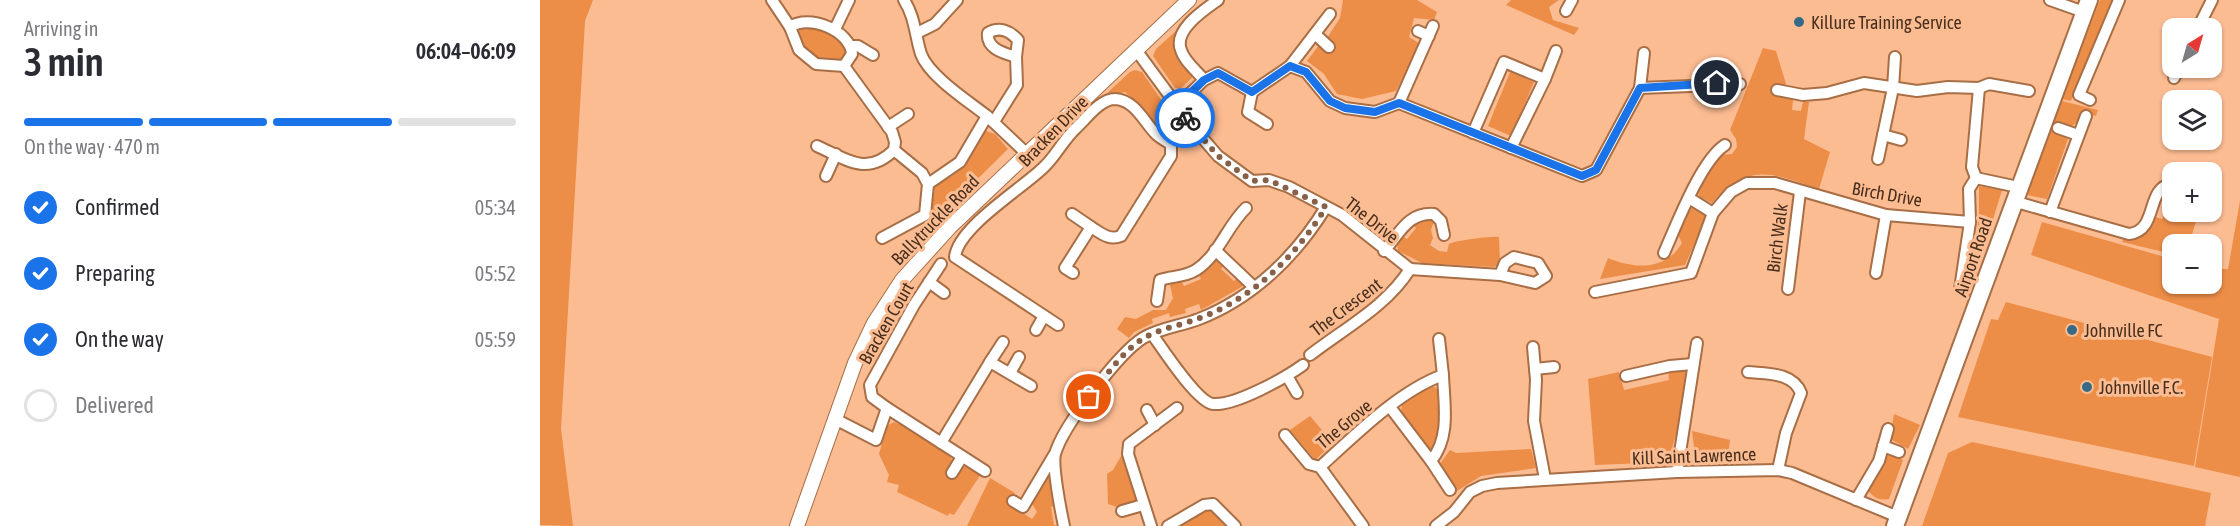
<!DOCTYPE html>
<html lang="en">
<head>
<meta charset="utf-8">
<style>
  :root { --surface:#fff; --page:#f7f7f7; --text:#2b2b33; --muted:#7c7c81; --line:#e1e1e2; --accent:#1a73e8 }
  body { margin:0; font-family:"Asap Condensed",sans-serif; background:var(--page); color:var(--text); height:100vh; display:flex; flex-direction:column; font-size:22px; white-space:nowrap }
  * { box-sizing:border-box; margin:0 }
  p { font-size:20px; color:var(--muted) }
  .icon { flex:none; width:33px; height:33px; fill:none; stroke:currentColor; stroke-width:2; stroke-linecap:round; stroke-linejoin:round }
  .map { position:relative; flex:1; overflow:hidden }
  .drawer { display:flex; flex-direction:column; background:var(--surface); width:540px }
  .drawer>* { flex:none }
  .needle { width:39px; rotate:37deg }
  .buttons { position:absolute; left:1622px; top:18px; display:grid; gap:12px }
  .buttons a { display:grid; place-items:center; width:60px; height:60px; border-radius:12px; background:var(--surface); box-shadow:0 2px 4px #0004; font-size:30px }
  .pin { position:absolute; display:grid; place-items:center; width:51px; height:51px; color:#fff; margin:-26px; border:3px solid #fff; border-radius:50%; box-shadow:0 2px 6px #0007 }
  .courier { position:absolute; display:grid; place-items:center; width:60px; height:60px; margin:-30px; border:4px solid #1a73e8; border-radius:50%; background:#fff; color:#222; box-shadow:0 2px 8px #0007 }
  .headline em { font-style:normal; font-weight:600 }
  .headline div { display:flex; flex-direction:column-reverse }
  .headline { display:flex; align-items:center; justify-content:space-between; height:102px; padding:0 24px }
  h1 { font-size:39px; font-weight:600; line-height:45px }
  .bar { display:grid; grid-template-columns:repeat(4,1fr); gap:9px 6px; align-content:center; height:72px; padding:0 24px }
  .bar i { height:8px; border-radius:4px; background:var(--line) }
  .bar .selected { background:var(--accent) }
  .bar p { grid-column:span 4 }
  ol { padding:0 24px; list-style:none }
  li { display:flex; align-items:center; gap:18px; height:66px }
  li p { margin-inline-start:auto }
  li .icon { padding:6px; border-radius:50%; background:var(--accent); color:#fff; stroke-width:4 }
  li:last-child { color:var(--muted) }
  li i { width:33px; height:33px; border:3px solid var(--line); border-radius:50% }
  main { display:flex; flex:1; min-height:0 }
  .map>svg:first-child { display:block }
  .green { fill:#ec8d48 }
  .lines { fill:none; stroke-linecap:round; stroke-linejoin:round }
  .minor-casing { stroke:#a86e45; stroke-width:14 }
  .tertiary-casing { stroke:#a86e45; stroke-width:16 }
  .secondary-casing { stroke:#a86e45; stroke-width:20 }
  .minor { stroke:#fff; stroke-width:10 }
  .tertiary { stroke:#fff; stroke-width:14 }
  .secondary { stroke:#fff; stroke-width:16 }
  .done { stroke:#876047; stroke-width:6; stroke-dasharray:0 10.8 }
  .route { stroke:#1a73e8; stroke-width:8 }
  .poi-dot { fill:#366a86; stroke:#fcbc92; stroke-width:2 }
  .labels { text-anchor:middle; dominant-baseline:central; stroke-width:6; stroke-linejoin:round; paint-order:stroke }
  .poi-label { font-size:18px; fill:#482f1e; stroke:#fcbc92; text-anchor:start }
  .street-label { font-size:18px; fill:#482f1e; stroke:#fcbc92 }
</style>
</head>
<body>
<main>
<section class="drawer">
<div class="headline"><div><h1>3 min</h1><p>Arriving in</p></div><em>06:04–06:09</em></div>
<div class="bar"><i class="selected"></i><i class="selected"></i><i class="selected"></i><i></i><p>On the way · 470 m</p></div>
<ol>
<li><svg class="icon" aria-label="check" viewBox="0 0 24 24"><path d="M5 12l5 5 9-10"/></svg>Confirmed<p>05:34</p></li>
<li><svg class="icon" aria-label="check" viewBox="0 0 24 24"><path d="M5 12l5 5 9-10"/></svg>Preparing<p>05:52</p></li>
<li><svg class="icon" aria-label="check" viewBox="0 0 24 24"><path d="M5 12l5 5 9-10"/></svg>On the way<p>05:59</p></li>
<li><i></i>Delivered</li>
</ol>
</section>
<div class="map">
<svg width="1700" height="526" viewBox="0 0 1700 526">
  <rect width="100%" height="100%" fill="#fcbc92"/>
  <!-- green -->
  <g class="green">
    <path d="M0 0H53L45 21 21 429 33 526 0 525Z"/>
    <path d="M803 0H877L897 12 894 20 874 18 869 37 880 44 856 91 822 99 797 94 784 74 767 61 779 45 791 53 796 46 787 38 800 18Z"/>
    <path d="M971 0H1019L1009 7 1013 20 1039 28 1034 35 966 5Z"/>
    <path d="M1560 0H1573L1531 101 1522 99Z"/>
    <path d="M261 26 287 30 308 48 300 63C272 59 266 57 257 30Z"/>
    <path d="M637 30 635 41 655 75 640 89 635 88 613 56 616 49Z"/>
    <path d="M1223 48 1236 51 1246 84 1235 94 1253 100 1252 110 1261 111 1263 102H1269L1264 139 1290 152 1279 189C1232 173 1209 162 1172 203L1160 197 1157 191 1178 155 1192 154 1197 147 1196 139 1190 130Z"/>
    <path d="M595 70 602 72 638 124 636 130 621 129 585 92 564 96 590 72Z"/>
    <path d="M970 72 994 82 971 136 948 126Z"/>
    <path d="M1522 101 1558 110 1556 116 1541 112 1537 122 1531 127 1517 124 1514 132 1528 139 1507 199 1487 195Z"/>
    <path d="M443 130 455 134 468 149 409 207 389 220C389 168 401 193 425 164 432 155 437 141 443 130Z"/>
    <path d="M1439 186 1462 190 1426 308 1439 217Z"/>
    <path d="M1700 201V477L1655 467 1679 319 1491 255 1502 222 1632 259V284H1671V269H1688Z"/>
    <path d="M1632 203V212H1659L1649 244H1632V254L1582 242 1584 238 1602 236 1616 217 1622 219Z"/>
    <path d="M1150 207 1166 217 1145 265 1060 279 1068 258C1094 269 1126 271 1142 243L1137 233Z"/>
    <path d="M888 216 894 221 891 230 893 238 890 245 899 251 907 252 909 244C914 241 951 236 959 237L960 264 954 267 882 263 858 251 857 243 862 236 867 239 876 228 872 224Z"/>
    <path d="M677 259 686 263 681 269 694 281 699 276 705 285 661 310 659 304 645 309 646 313 630 317 629 313 612 319 613 323 594 332 589 338 577 329 585 317 596 319 613 310H626L633 298 629 281 640 279 644 286 661 279 658 273Z"/>
    <path d="M1466 302 1672 357 1654 466 1418 417 1451 319 1458 320Z"/>
    <path d="M1128 370H1146L1148 374 1145 404 1128 462 1055 465 1048 379 1079 372 1084 390 1129 380Z"/>
    <path d="M888 387H895L899 391 901 440 895 449 890 450 861 412 862 405Z"/>
    <path d="M1354 414 1380 425 1368 449 1350 439Z"/>
    <path d="M770 416 793 443 775 460 750 430Z"/>
    <path d="M354 422 358 424 360 422 409 454 412 460 411 466 429 467 441 474 414 515 409 513 408 516 357 492 359 485 347 482 349 475 339 454 347 426Z"/>
    <path d="M1152 431 1190 440 1187 462H1156Z"/>
    <path d="M1432 442 1671 493 1665 526H1382L1408 453Z"/>
    <path d="M991 449 996 468 941 476 917 491 899 465 910 450 916 453Z"/>
    <path d="M584 451 599 500 577 507 568 504 567 474 573 470Z"/>
    <path d="M1350 453 1363 460 1349 499C1338 501 1333 497 1327 489Z"/>
    <path d="M450 478 475 493 469 504 492 519 497 512 491 502 504 480 509 478 514 481 517 504 511 507 514 525 519 526H427Z"/>
    <path d="M664 510 675 511 687 526H639Z"/>
  </g>
  <g class="lines">
    <defs>
      <g id="minor">
        <path d="M232 0 250 27 259 50 276 64 304 66"/>
        <path d="M364 0C375 17 375 35 381 54 389 76 428 101 447 116"/>
        <path d="M1510 0 1544 12"/>
        <path d="M1026 11 1032 0"/>
        <path d="M250 27C269 14 310 30 312 54L304 66"/>
        <path d="M1658 28 1672 0"/>
        <path d="M295 29 309 0"/>
        <path d="M878 31 889 36"/>
        <path d="M377 33 395 24 417 0"/>
        <path d="M775 34 789 47"/>
        <path d="M312 46H318L333 55"/>
        <path d="M596 50 652 126 678 156 712 181 729 180 749 187 802 215 870 269"/>
        <path d="M750 66 766 72 790 101 805 108 835 112 859 103 1042 176 1056 170 1100 88 1200 84"/>
        <path d="M1634 78 1639 68"/>
        <path d="M1005 79 1016 51"/>
        <path d="M664 80C657 71 644 61 641 50 633 30 664 10 678 0"/>
        <path d="M1100 88 1104 53"/>
        <path d="M1237 90 1263 95 1287 93 1324 83 1377 91 1408 87 1439 88 1449 84 1489 91"/>
        <path d="M712 92 708 112 727 124"/>
        <path d="M1550 100 1539 95 1579 0"/>
        <path d="M859 103 893 26"/>
        <path d="M637 106 664 80 678 73 712 92 750 66 790 14"/>
        <path d="M455 120 477 85 476 57C464 53 446 49 448 33 459 26 470 31 478 40L476 57"/>
        <path d="M348 127 368 114"/>
        <path d="M1518 128 1538 135"/>
        <path d="M933 133 964 62 1005 79 971 148"/>
        <path d="M1343 135 1361 140"/>
        <path d="M277 146C306 159 327 177 354 150L355 142 352 132 304 66"/>
        <path d="M1338 159 1353 88 1355 57"/>
        <path d="M286 176 296 154"/>
        <path d="M1436 178 1432 167 1439 88"/>
        <path d="M1436 178 1478 187"/>
        <path d="M388 184 420 162 447 116 486 153"/>
        <path d="M1149 198 1173 213"/>
        <path d="M1473 201 1589 234C1619 231 1605 187 1632 184"/>
        <path d="M1510 212 1546 116"/>
        <path d="M532 214 551 227"/>
        <path d="M342 238 385 215 388 184 382 173 354 150"/>
        <path d="M675 250 714 287"/>
        <path d="M844 251C860 233 868 212 894 214L901 221 904 235"/>
        <path d="M1124 253C1136 226 1161 160 1185 145"/>
        <path d="M870 269 960 275 965 263 974 257 998 263 1006 276 995 283 960 275"/>
        <path d="M533 273 525 268 551 227C561 233 569 241 581 236L631 156V144"/>
        <path d="M1336 273 1346 215"/>
        <path d="M389 282 404 293"/>
        <path d="M1248 289 1260 192"/>
        <path d="M1420 289 1430 222 1429 189 1436 178"/>
        <path d="M1055 292 1151 273 1173 213 1191 192 1207 183H1235L1346 215 1430 222"/>
        <path d="M617 301 620 280C632 276 645 277 656 270 679 255 687 226 706 208"/>
        <path d="M518 325 415 257C418 227 483 188 504 167 516 156 523 140 536 128 546 119 560 99 575 99 595 100 604 122 616 134 620 138 626 141 631 144L652 126"/>
        <path d="M496 330 504 316"/>
        <path d="M612 334C622 348 657 402 673 404 695 406 745 378 763 365"/>
        <path d="M993 347 996 380 994 421 1005 479"/>
        <path d="M770 355C805 328 847 306 870 269"/>
        <path d="M450 362 463 342"/>
        <path d="M995 369 1014 367"/>
        <path d="M1208 372C1227 374 1253 372 1261 393L1246 433 1238 470"/>
        <path d="M470 373 479 357"/>
        <path d="M747 376 757 393"/>
        <path d="M1086 376 1130 366 1153 364"/>
        <path d="M850 407 891 461C911 437 904 404 903 375"/>
        <path d="M347 408 445 471"/>
        <path d="M607 410 615 425"/>
        <path d="M295 419 336 440 347 408 332 397 330 385 374 305 401 264"/>
        <path d="M745 435 769 464 780 467 823 526"/>
        <path d="M401 443 450 362 491 386"/>
        <path d="M1343 446 1359 452"/>
        <path d="M891 461 910 490"/>
        <path d="M780 467C815 435 859 391 903 375L899 339"/>
        <path d="M1137 472 1157 343"/>
        <path d="M412 473 422 457"/>
        <path d="M1316 500 1339 461 1348 429"/>
        <path d="M473 501 483 507 514 455"/>
        <path d="M582 511 603 505"/>
        <path d="M524 526C521 512 512 466 515 454 523 426 579 353 603 338 619 328 641 326 659 319 713 298 756 256 786 207"/>
        <path d="M611 526 588 454 589 444 637 408"/>
        <path d="M628 526 664 505 673 504 695 526"/>
        <path d="M896 526 914 512 930 492 942 486 957 483 1137 472 1238 470 1252 473 1358 517"/>
      </g>
      <path id="tertiary" d="M257 526 315 363 334 323 362 280 410 227 649 0"/>
      <path id="secondary" d="M1355 526 1549 0"/>
    </defs>
    <!-- minor casing -->
    <use href="#minor" class="minor-casing"/>
    <!-- tertiary casing -->
    <use href="#tertiary" class="tertiary-casing"/>
    <!-- secondary casing -->
    <use href="#secondary" class="secondary-casing"/>
    <!-- minor -->
    <use href="#minor" class="minor"/>
    <!-- tertiary -->
    <use href="#tertiary" class="tertiary"/>
    <!-- secondary -->
    <use href="#secondary" class="secondary"/>
  </g>
  <g class="lines">
    <!-- done -->
    <path class="done" d="M549 397C565 378 580 354 601 340 617 329 639 326 657 319 713 299 756 256 786 207L729 180 712 181 678 156 645 118"/>
    <!-- route -->
    <path class="route" d="M645 118 637 106 664 80 678 73 712 92 750 66 766 72 790 101 805 108 835 112 859 103 1042 176 1056 170 1100 88 1177 83"/>
  </g>
  <!-- markers -->
  <g class="poi-dot">
    <circle cx="1259" cy="22" r="6"/>
    <circle cx="1532" cy="330" r="6"/>
    <circle cx="1547" cy="387" r="6"/>
  </g>
  <g class="labels">
    <!-- poi labels -->
    <g class="poi-label">
      <text x="1271" y="22">Killure Training Service</text>
      <text x="1544" y="330">Johnville FC</text>
      <text x="1559" y="387">Johnville F.C.</text>
    </g>
    <!-- street labels -->
    <g class="street-label">
      <text transform="translate(513 131) rotate(-46)">Bracken Drive</text>
      <text transform="translate(1347 194) rotate(10)">Birch Drive</text>
      <text transform="translate(395 220) rotate(-46)">Ballytruckle Road</text>
      <text transform="translate(832 220) rotate(38)">The Drive</text>
      <text transform="translate(1237 238) rotate(-83)">Birch Walk</text>
      <text transform="translate(1433 257) rotate(-71)">Airport Road</text>
      <text transform="translate(806 307) rotate(-37)">The Crescent</text>
      <text transform="translate(346 323) rotate(-60)">Bracken Court</text>
      <text transform="translate(804 424) rotate(-40)">The Grove</text>
      <text transform="translate(1154 456) rotate(-2)">Kill Saint Lawrence</text>
    </g>
  </g>
</svg>
<div class="buttons">
<a><svg class="needle" viewBox="-14 -14 28 28"><path d="M0-13l5 13h-10z" fill="#e53935"/><path d="M0 13l5-13h-10z" fill="#7c7c81"/></svg></a>
<a><svg class="icon" aria-label="layers" viewBox="0 0 24 24"><path d="M12 4l9 5-9 5-9-5zM3 14l9 5 9-5"/></svg></a>
<a>+</a>
<a>−</a>
</div>
<div class="pin" style="left:549px;top:397px;background:#ea580c"><svg class="icon" aria-label="bag" viewBox="0 0 24 24"><path d="M5 8h14l-1 12H6zM9 8a3 3 0 0 1 6 0"/></svg></div>
<div class="pin" style="left:1177px;top:83px;background:#1f2937"><svg class="icon" aria-label="home" viewBox="0 0 24 24"><path d="M3 11l9-7 9 7M6 9v11h12V9"/></svg></div>
<div class="courier" style="left:645px;top:118px"><svg class="icon" aria-label="bike" viewBox="0 0 24 24"><circle cx="6" cy="16" r="4"/><circle cx="18" cy="16" r="4"/><path d="M6 16l4-8h5l3 8M10 8l3 8H6M13 5h3"/></svg></div>
</div>
</main>
</body>
</html>
